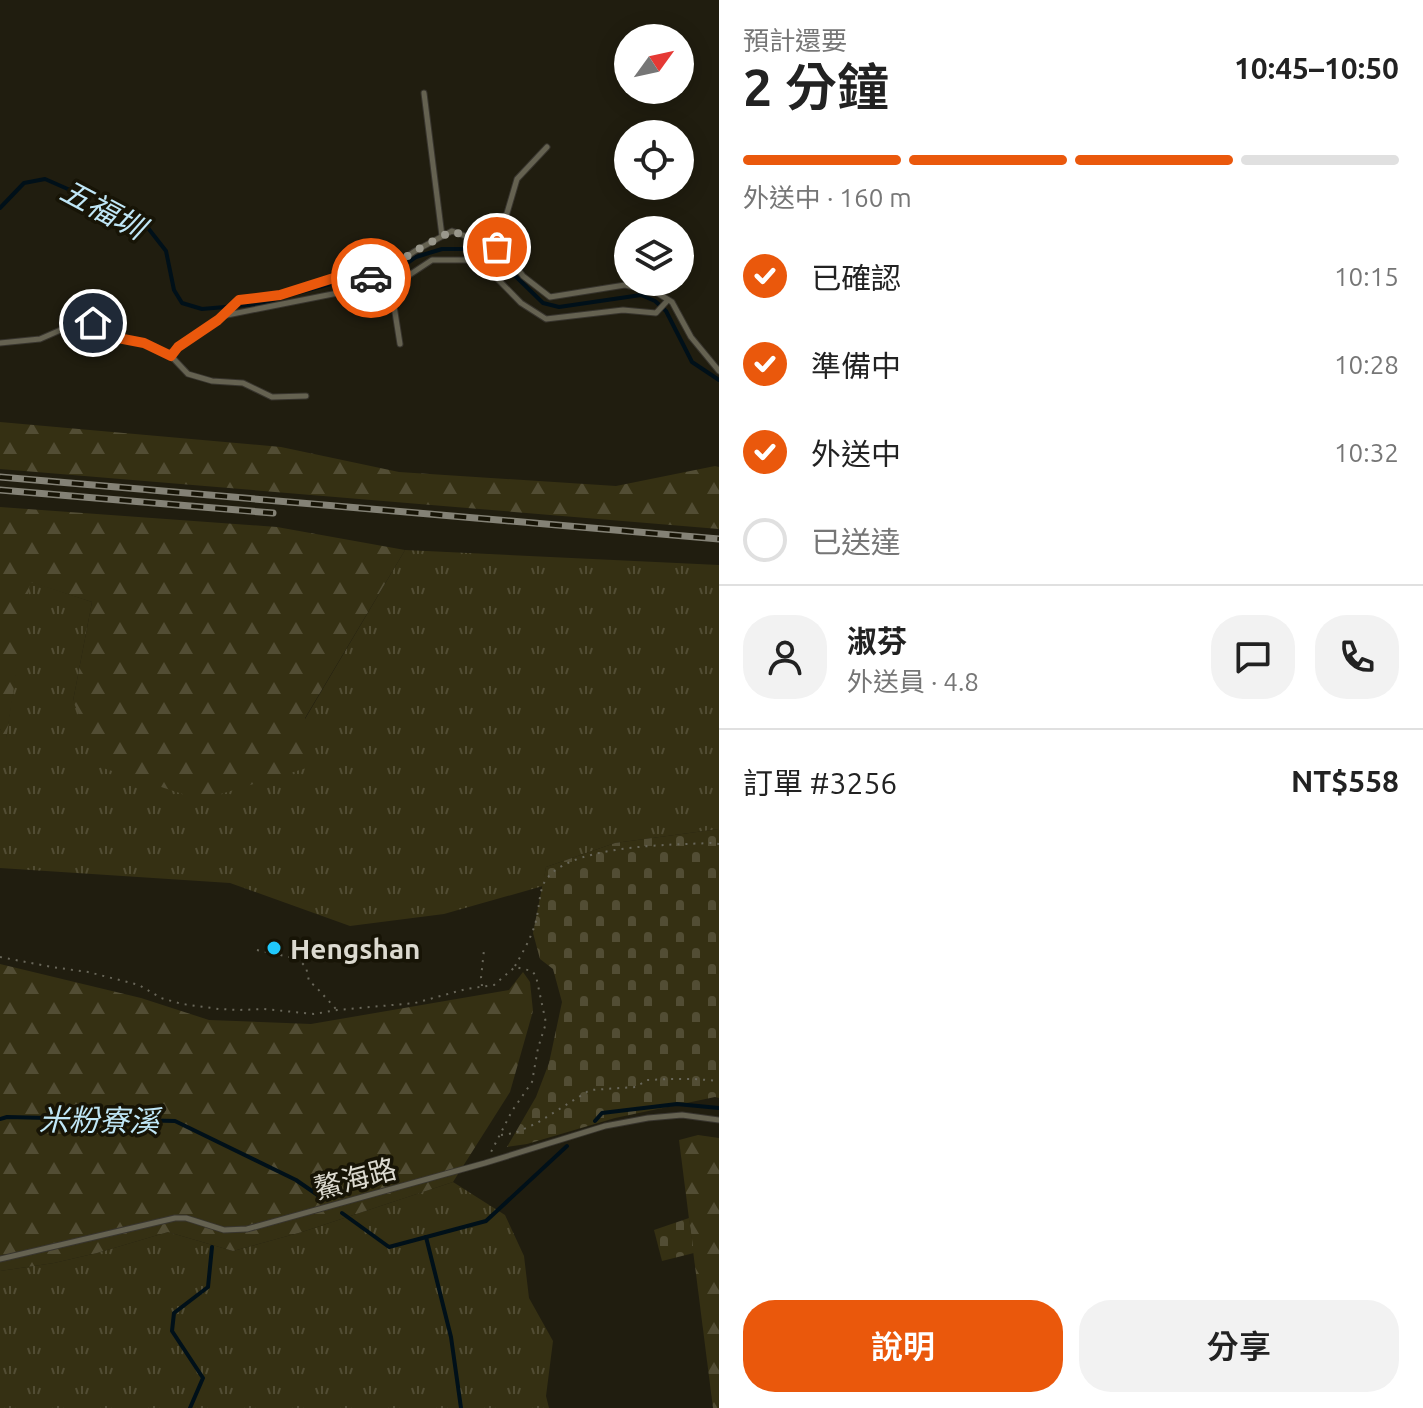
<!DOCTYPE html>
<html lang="zh-TW">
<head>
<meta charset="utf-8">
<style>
  :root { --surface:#fff; --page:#f2f2f2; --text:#222; --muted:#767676; --line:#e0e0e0; --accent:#ea580c }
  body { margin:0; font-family:Ubuntu,"Noto Sans TC",sans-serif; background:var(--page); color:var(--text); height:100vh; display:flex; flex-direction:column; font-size:30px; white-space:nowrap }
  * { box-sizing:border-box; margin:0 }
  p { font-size:26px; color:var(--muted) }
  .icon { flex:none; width:44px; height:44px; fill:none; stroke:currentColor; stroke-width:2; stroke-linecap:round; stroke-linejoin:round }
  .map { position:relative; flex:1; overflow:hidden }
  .sheet { display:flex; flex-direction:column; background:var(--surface); width:704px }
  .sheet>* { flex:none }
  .needle { width:52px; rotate:57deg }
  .fabs { position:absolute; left:614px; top:24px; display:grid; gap:16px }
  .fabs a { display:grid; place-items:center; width:80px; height:80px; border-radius:50%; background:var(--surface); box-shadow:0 4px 20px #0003; font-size:40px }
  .pin { position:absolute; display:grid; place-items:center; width:68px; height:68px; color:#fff; margin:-34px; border:4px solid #fff; border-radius:50%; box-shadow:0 2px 8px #0007 }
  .courier { position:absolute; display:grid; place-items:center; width:80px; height:80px; margin:-40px; border:6px solid #ea580c; border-radius:50%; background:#fff; color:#222; box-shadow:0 2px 10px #0007 }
  .overview em { font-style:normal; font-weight:600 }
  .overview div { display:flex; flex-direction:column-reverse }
  .overview { display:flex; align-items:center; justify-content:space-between; height:136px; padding:0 24px }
  h1 { font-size:52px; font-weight:600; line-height:60px }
  .bar { display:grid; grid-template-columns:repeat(4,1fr); gap:12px 8px; align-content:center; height:96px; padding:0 24px }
  .bar i { height:10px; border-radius:6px; background:var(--line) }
  .bar .active { background:var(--accent) }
  .bar p { grid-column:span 4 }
  .line { display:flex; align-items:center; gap:20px; padding:0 24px; border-top:2px solid var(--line) }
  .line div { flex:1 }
  .round { display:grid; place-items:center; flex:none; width:84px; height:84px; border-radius:32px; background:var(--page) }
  ol { padding:0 24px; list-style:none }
  li { display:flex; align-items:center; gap:24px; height:88px }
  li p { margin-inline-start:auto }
  li .icon { padding:8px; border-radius:50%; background:var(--accent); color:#fff; stroke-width:4 }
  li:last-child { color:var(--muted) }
  li i { width:44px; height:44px; border:4px solid var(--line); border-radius:50% }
  .primary-button { display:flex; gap:16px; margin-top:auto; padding:16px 24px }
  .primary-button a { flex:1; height:92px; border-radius:32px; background:var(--accent); color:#fff; font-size:32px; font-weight:600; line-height:92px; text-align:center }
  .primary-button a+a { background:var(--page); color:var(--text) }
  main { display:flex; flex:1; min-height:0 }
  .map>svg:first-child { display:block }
  .grass { fill:url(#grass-tufts) }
  .forest { fill:url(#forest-firs) }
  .cemetery { fill:url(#cemetery-stones) }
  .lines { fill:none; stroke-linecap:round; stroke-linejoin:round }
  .stream { stroke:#001019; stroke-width:4 }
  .lane-casing { stroke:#38352e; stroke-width:7 }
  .path { stroke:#69675a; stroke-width:2; stroke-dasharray:2 6; stroke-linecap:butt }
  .lane { stroke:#656251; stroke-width:5 }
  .rail-casing { stroke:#848276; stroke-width:7 }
  .rail { stroke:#171406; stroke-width:4; stroke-dasharray:12; stroke-linecap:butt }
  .done { stroke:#9a988c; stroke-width:8; stroke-dasharray:0 14.4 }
  .route { stroke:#ea580c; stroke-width:10 }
  .poi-dot { fill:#20c9fd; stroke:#171406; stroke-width:3 }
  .labels { text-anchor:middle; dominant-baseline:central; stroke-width:7; stroke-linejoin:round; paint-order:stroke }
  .poi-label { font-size:28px; font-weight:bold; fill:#dcdad0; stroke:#171406; text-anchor:start }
  .street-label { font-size:28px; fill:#dcdad0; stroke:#171406 }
  .water-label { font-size:30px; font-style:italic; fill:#c0e7f7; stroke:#171406 }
</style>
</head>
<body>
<main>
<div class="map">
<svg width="719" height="1408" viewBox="0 0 719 1408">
  <defs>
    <pattern id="grass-tufts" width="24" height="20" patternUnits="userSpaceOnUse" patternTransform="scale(2)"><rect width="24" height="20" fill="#353013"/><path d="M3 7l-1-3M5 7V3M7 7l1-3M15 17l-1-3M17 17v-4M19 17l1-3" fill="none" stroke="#524d34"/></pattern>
    <pattern id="forest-firs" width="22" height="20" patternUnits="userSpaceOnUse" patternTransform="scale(2)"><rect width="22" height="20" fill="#353013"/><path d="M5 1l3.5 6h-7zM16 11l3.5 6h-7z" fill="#524d34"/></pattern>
    <pattern id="cemetery-stones" width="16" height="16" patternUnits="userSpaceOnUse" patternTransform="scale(2)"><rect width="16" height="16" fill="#353013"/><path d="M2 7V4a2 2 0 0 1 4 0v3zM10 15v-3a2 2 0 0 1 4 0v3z" fill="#524d34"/></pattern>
  </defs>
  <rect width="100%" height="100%" fill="#201d0f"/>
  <!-- grass -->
  <g class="grass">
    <path d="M405 550 719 565V829L615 843 546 867 543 886 444 914 350 926 230 883 0 868V729L6 738 29 581 92 602 73 701 305 719Z"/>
    <path d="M453 1182 505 1215 524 1256 529 1298 553 1341 546 1396 549 1408H0V1271L54 1263 97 1253 168 1232 233 1251 302 1232Z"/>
  </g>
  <!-- forest -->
  <g class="forest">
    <path d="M0 422 281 447 399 472 616 486 715 466 719 467V529L0 469Z"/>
    <path d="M0 507 277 527 405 550 305 718 313 766 201 800 103 768 73 701 92 602 30 582 6 740 0 729Z"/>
    <path d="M0 964 141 998 209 1020 311 1024 509 990 523 972 530 982 533 1011 510 1092 453 1182 302 1232 233 1251 168 1232 97 1253 54 1263 0 1271Z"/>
    <path d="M698 1135 719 1138V1408H713L679 1140Z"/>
  </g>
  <!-- cemetery -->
  <g class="cemetery">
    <path d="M719 829V1098L715 1097 615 1118 527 1144 507 1147 536 1097 549 1063 562 1002 553 969 540 959 533 933 546 867 615 843Z"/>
    <path d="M689 1218 694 1253 662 1261 654 1230Z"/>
  </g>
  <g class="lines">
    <!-- stream -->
    <g class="stream">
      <path d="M0 208 24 183 45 179 70 190 92 207 125 214 148 228 166 251 174 290 182 303 202 309 258 304 330 284 355 286 380 283 416 257 442 249H479L502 263 543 303 559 307 641 295 655 301 666 311 692 362 719 380"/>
      <path d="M0 1119 7 1117 175 1121 296 1180 322 1198"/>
      <path d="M595 1121 602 1113 677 1104 719 1108"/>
      <path d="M342 1213 389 1247 486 1221 567 1146"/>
      <path d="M426 1237 451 1337 461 1408"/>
      <path d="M190 1408 203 1378 172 1331 174 1313 208 1287 212 1247"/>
    </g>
    <defs>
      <g id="lane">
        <path d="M424 93 442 236"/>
        <path d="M497 247 517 179 547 147"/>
        <path d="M391 287 400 344"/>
        <path d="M222 316 348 291 391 287 432 260H479L521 303 546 319 623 310 656 313 668 300"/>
        <path d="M0 343 40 339 79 322 93 323 118 338 144 343 171 356 178 347 218 320 239 300 280 295 340 276 375 278 415 251 452 231 505 251 523 276 550 297 625 285 654 291 672 302 691 337 719 371"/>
        <path d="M171 356 188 374 212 381 243 383 272 397 306 396"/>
        <path d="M0 1259 175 1218H186L224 1230 247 1229 485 1163 605 1126 648 1118 682 1115 719 1120"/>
      </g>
    </defs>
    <!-- lane casing -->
    <use href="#lane" class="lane-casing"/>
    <!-- path -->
    <g class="path">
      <path d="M257 950 298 959 306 967 309 981 316 987 336 1009"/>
      <path d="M0 957 52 967 88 972 139 985 161 998 182 1004 219 1009 239 1010 264 1009 314 1014 337 1010 415 1003 466 989 494 985 515 967 532 971 536 976 546 1023 538 1048 532 1082 512 1111 491 1152"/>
      <path d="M515 966C523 952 532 936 536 921 539 909 539 896 543 885 561 844 672 845 711 843L719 844"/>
      <path d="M482 986 481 978 484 950"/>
      <path d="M501 1135 515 1133 537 1123 590 1090 636 1087 647 1080 671 1079H695L719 1081"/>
    </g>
    <!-- lane -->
    <use href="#lane" class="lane"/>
    <defs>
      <g id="rail">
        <path d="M0 477 719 539"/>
        <path d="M0 490 273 513"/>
      </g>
    </defs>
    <!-- rail casing -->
    <use href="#rail" class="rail-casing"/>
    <!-- rail -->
    <use href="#rail" class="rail"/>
  </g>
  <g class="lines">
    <!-- done -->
    <path class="done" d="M371 278H375L415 251 452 231 497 247"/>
    <!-- route -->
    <path class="route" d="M93 323 118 338 144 343 171 356 178 347 218 320 239 300 280 295 340 276 371 278"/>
  </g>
  <!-- markers -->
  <circle class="poi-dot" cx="274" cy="948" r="8"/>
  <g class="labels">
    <!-- poi labels -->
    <g class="poi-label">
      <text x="290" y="948">Hengshan</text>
    </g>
    <!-- street labels -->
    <g class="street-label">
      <text transform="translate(355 1178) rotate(-15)">鰲海路</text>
    </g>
    <!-- water labels -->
    <g class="water-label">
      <text transform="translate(103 209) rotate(28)">五福圳</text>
      <text transform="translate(99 1120) rotate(1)">米粉寮溪</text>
    </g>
  </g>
</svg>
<div class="fabs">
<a><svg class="needle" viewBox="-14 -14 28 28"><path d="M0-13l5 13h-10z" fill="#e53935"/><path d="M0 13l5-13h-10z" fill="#767676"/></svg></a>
<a><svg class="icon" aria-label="locate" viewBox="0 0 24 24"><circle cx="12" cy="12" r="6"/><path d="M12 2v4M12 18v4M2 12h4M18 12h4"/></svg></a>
<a><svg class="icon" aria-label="layers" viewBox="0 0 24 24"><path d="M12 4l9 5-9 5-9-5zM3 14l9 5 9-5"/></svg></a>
</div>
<div class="pin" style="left:497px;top:247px;background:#ea580c"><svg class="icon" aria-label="bag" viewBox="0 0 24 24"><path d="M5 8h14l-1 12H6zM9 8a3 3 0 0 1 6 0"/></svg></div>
<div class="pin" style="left:93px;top:323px;background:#1f2937"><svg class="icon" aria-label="home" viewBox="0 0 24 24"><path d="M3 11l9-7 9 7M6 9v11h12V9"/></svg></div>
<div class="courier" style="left:371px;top:278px"><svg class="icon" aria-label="car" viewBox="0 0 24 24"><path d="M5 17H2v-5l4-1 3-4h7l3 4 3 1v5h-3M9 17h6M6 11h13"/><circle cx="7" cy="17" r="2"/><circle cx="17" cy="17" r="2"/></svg></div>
</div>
<section class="sheet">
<div class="overview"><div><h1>2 分鐘</h1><p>預計還要</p></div><em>10:45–10:50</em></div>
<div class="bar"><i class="active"></i><i class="active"></i><i class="active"></i><i></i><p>外送中 · 160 m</p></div>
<ol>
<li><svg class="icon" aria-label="check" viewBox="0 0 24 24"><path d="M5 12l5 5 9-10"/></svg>已確認<p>10:15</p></li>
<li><svg class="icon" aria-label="check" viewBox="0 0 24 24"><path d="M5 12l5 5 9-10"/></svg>準備中<p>10:28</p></li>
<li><svg class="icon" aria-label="check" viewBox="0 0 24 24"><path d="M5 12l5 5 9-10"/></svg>外送中<p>10:32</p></li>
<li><i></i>已送達</li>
</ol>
<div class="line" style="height:144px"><a class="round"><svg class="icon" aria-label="person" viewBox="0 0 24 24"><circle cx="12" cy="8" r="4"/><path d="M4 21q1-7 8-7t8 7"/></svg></a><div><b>淑芬</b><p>外送員 · 4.8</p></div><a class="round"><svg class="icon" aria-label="chat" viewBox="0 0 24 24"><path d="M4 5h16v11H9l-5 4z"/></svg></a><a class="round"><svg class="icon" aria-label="phone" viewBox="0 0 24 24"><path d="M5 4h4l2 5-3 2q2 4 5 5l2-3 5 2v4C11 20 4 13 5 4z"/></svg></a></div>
<div class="line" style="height:104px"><div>訂單 #3256</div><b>NT$558</b></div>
<div class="primary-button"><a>說明</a><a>分享</a></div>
</section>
</main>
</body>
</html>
